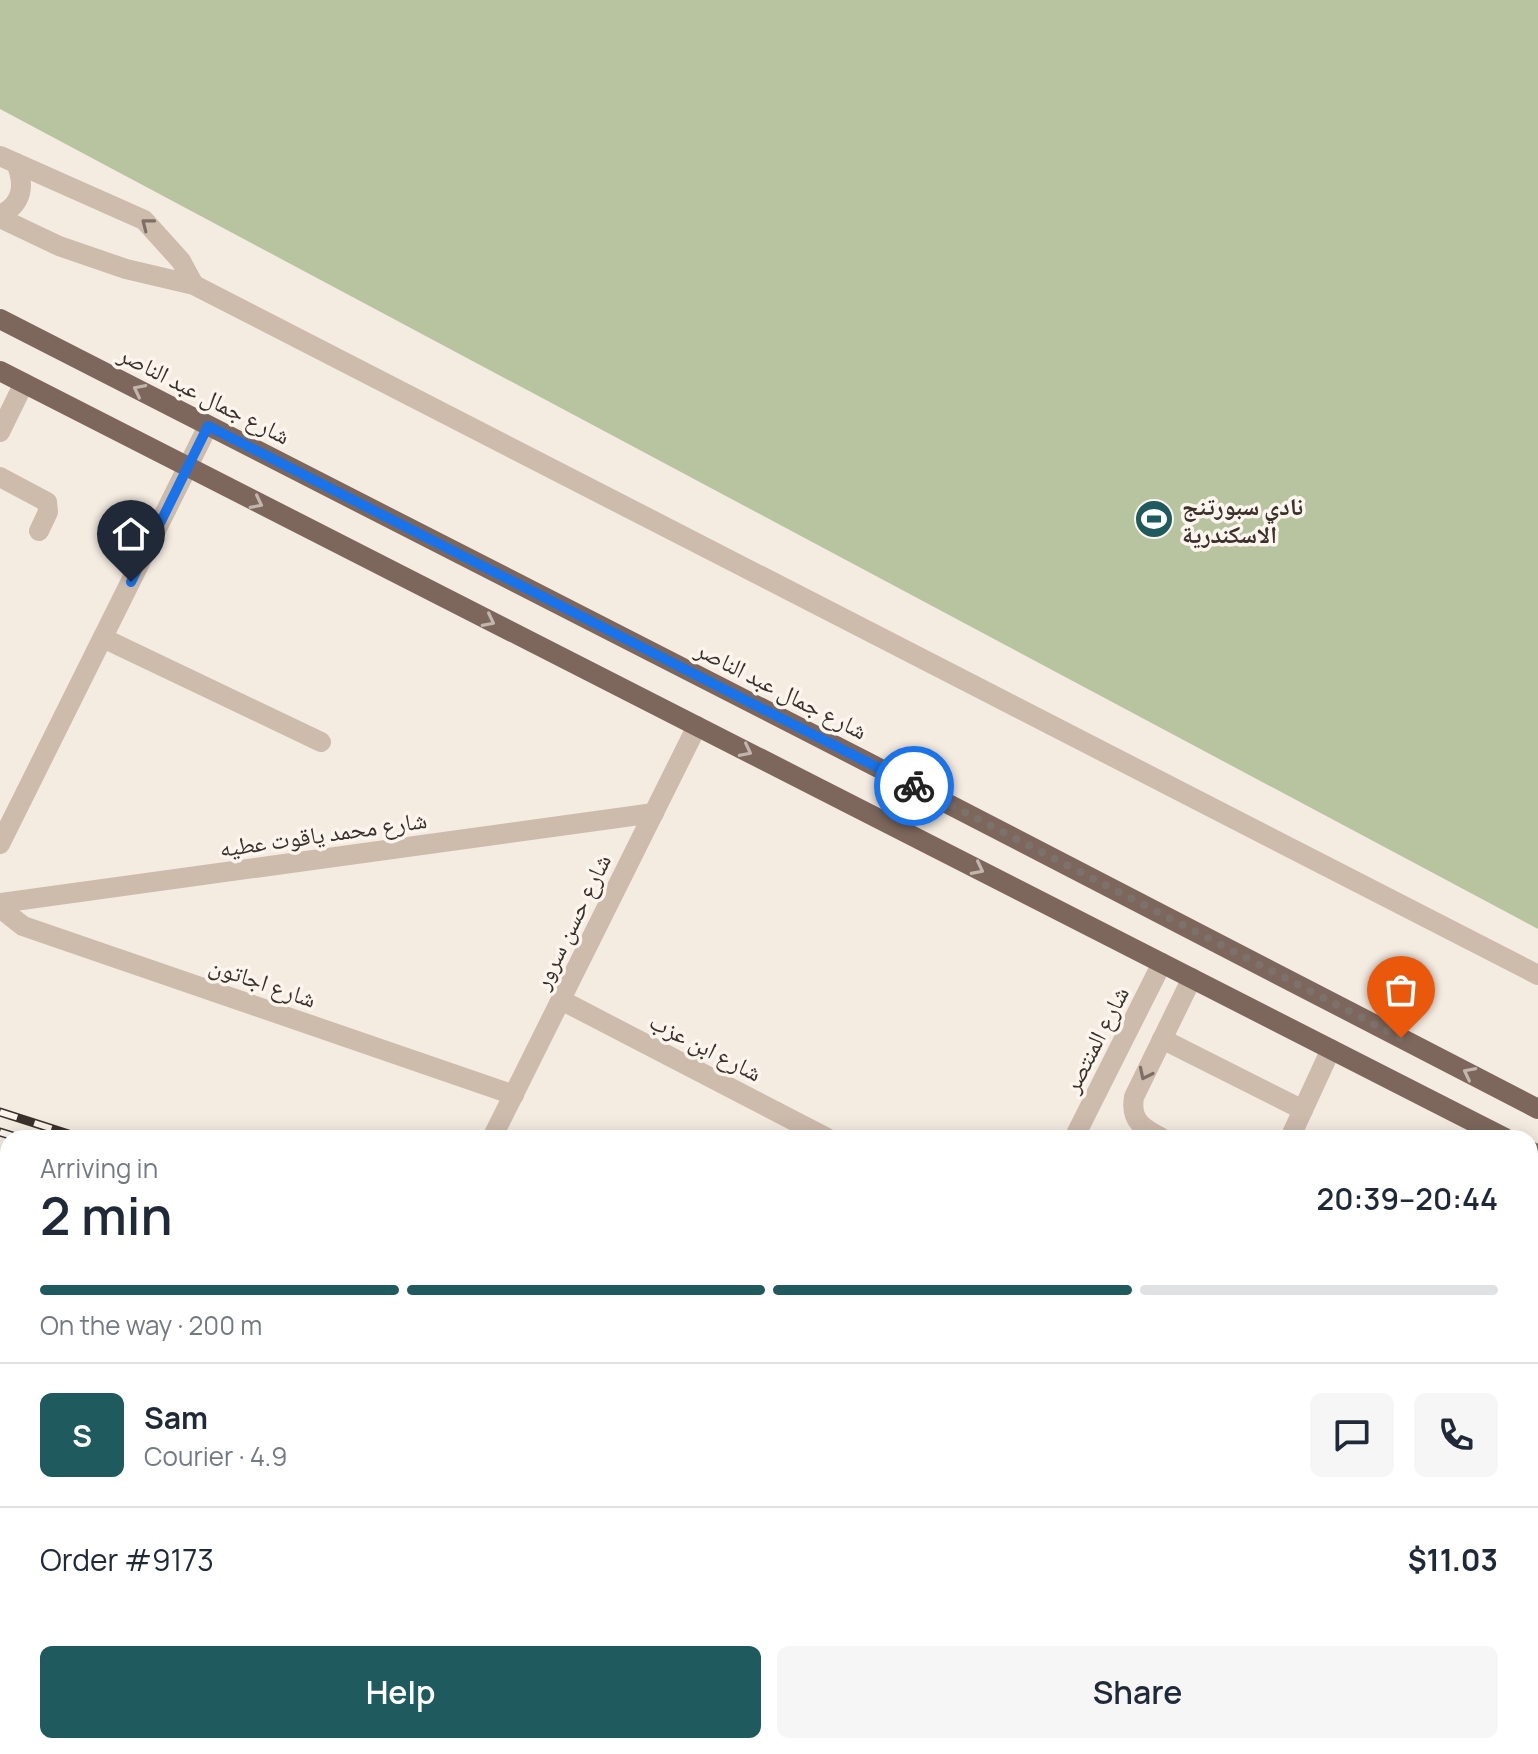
<!DOCTYPE html>
<html lang="en">
<head>
<meta charset="utf-8">
<style>
  :root { --surface:#fff; --page:#f6f6f7; --text:#1f2937; --muted:#747a83; --line:#e0e1e3; --accent:#1f5a5e }
  body { margin:0; font-family:Manrope,"Noto Naskh Arabic",sans-serif; background:var(--page); color:var(--text); height:100vh; display:flex; flex-direction:column; font-size:30px; white-space:nowrap }
  * { box-sizing:border-box; margin:0 }
  p { font-size:26px; color:var(--muted) }
  .icon { flex:none; width:44px; height:44px; fill:none; stroke:currentColor; stroke-width:2; stroke-linecap:round; stroke-linejoin:round }
  .map { position:relative; flex:1; overflow:hidden }
  .drawer { position:absolute; left:0px; top:1130px; width:1538px; height:624px; display:flex; flex-direction:column; background:var(--surface); border-radius:24px 24px 0 0; box-shadow:0 4px 20px #0003 }
  .drawer>* { flex:none }
  .pin { position:absolute; display:grid; place-items:center; width:68px; height:68px; color:#fff; margin:-82px -34px; border-radius:50% 50% 50% 0; rotate:-45deg; box-shadow:0 0 8px #0007 }
  .pin .icon { rotate:45deg }
  .courier { position:absolute; display:grid; place-items:center; width:80px; height:80px; margin:-40px; border:6px solid #1a73e8; border-radius:50%; background:#fff; color:#222; box-shadow:0 2px 10px #0007 }
  .headline em { font-style:normal; font-weight:600 }
  .headline div { display:flex; flex-direction:column-reverse }
  .headline { display:flex; align-items:center; justify-content:space-between; height:136px; padding:0 40px }
  h1 { font-size:52px; font-weight:600; line-height:60px }
  .bar { display:grid; grid-template-columns:repeat(4,1fr); gap:12px 8px; align-content:center; height:96px; padding:0 40px }
  .bar i { height:10px; border-radius:6px; background:var(--line) }
  .bar .active { background:var(--accent) }
  .bar p { grid-column:span 4 }
  .line { display:flex; align-items:center; gap:20px; padding:0 40px; border-top:2px solid var(--line) }
  .line div { flex:1 }
  .round { display:grid; place-items:center; flex:none; width:84px; height:84px; border-radius:12px; background:var(--page) }
  .cta { display:flex; gap:16px; margin-top:auto; padding:16px 40px }
  .cta a { flex:1; height:92px; border-radius:12px; background:var(--accent); color:#fff; font-size:32px; font-weight:600; line-height:92px; text-align:center }
  .cta a+a { background:var(--page); color:var(--text) }
  .map>svg:first-child { display:block }
  .green { fill:#b8c4a0 }
  .building { fill:#c8694b }
  .lines { fill:none; stroke-linecap:round; stroke-linejoin:round }
  .minor { stroke:#cdbbac; stroke-width:20 }
  .major { stroke:#7d675c; stroke-width:20 }
  .rail-casing { stroke:#3b302b; stroke-width:9 }
  .rail { stroke:#fbf5ee; stroke-width:6; stroke-dasharray:18; stroke-linecap:butt }
  .oneway { stroke:#7d6f65 }
  .oneway2 { stroke:#c2b5ac }
  .done { stroke:#7c716b; stroke-width:8; stroke-dasharray:0 14.4 }
  .route { stroke:#1a73e8; stroke-width:10 }
  .labels { text-anchor:middle; dominant-baseline:central; stroke-width:7; stroke-linejoin:round; paint-order:stroke }
  .street-label { font-size:24px; fill:#3b302b; stroke:#fbf5ee }
  .poi-label { font-size:24px; font-weight:bold; fill:#3b302b; stroke:#fbf5ee; text-anchor:start }
</style>
</head>
<body>
<div class="map">
<svg width="1538" height="1754" viewBox="0 0 1538 1754">
  <rect width="100%" height="100%" fill="#f4ebe1"/>
  <!-- green -->
  <path class="green" d="M0 0H1538V929L0 109Z"/>
  <!-- building -->
  <g class="building">
    <path d="M1538 1360V1416L1530 1412V1372Z"/>
    <path d="M440 1746H653L651 1754H437Z"/>
    <path d="M785 1746H854L875 1754H783Z"/>
  </g>
  <g class="lines">
    <!-- minor -->
    <g class="minor">
      <path d="M0 156 144 220 181 261 194 285"/>
      <path d="M0 215C23 204 25 185 16 163"/>
      <path d="M0 218 59 246 126 269 194 285 1538 975"/>
      <path d="M0 432 24 383"/>
      <path d="M0 477 47 502 48 512 39 531"/>
      <path d="M103 638 321 742"/>
      <path d="M0 844 208 426"/>
      <path d="M0 903 654 813"/>
      <path d="M0 908 23 926 514 1095"/>
      <path d="M561 1000 827 1138"/>
      <path d="M1162 1039 1303 1110"/>
      <path d="M492 1138 697 726"/>
      <path d="M1074 1138 1162 963"/>
      <path d="M1162 1138C1142 1128 1130 1120 1134 1097L1192 978"/>
      <path d="M1290 1138 1331 1049"/>
      <path d="M1530 1363 1538 1348"/>
      <path d="M0 1389 8 1391"/>
      <path d="M1530 1520 1538 1522"/>
      <path d="M1094 1746 1119 1754"/>
      <path d="M400 1754 402 1746"/>
      <path d="M704 1754 707 1746"/>
      <path d="M931 1754 932 1746"/>
    </g>
    <!-- major -->
    <g class="major">
      <path d="M0 319 867 762 1538 1109"/>
      <path d="M0 371 1505 1138"/>
      <path d="M1530 1151 1538 1155"/>
    </g>
    <defs>
      <g id="rail">
        <path d="M0 1112 81 1138"/>
        <path d="M0 1132 19 1138"/>
        <path d="M1530 1611 1538 1613"/>
        <path d="M1530 1632 1538 1634"/>
      </g>
    </defs>
    <!-- rail casing -->
    <use href="#rail" class="rail-casing"/>
    <!-- rail -->
    <use href="#rail" class="rail"/>
  </g>
  <!-- one-way arrows -->
  <defs><path id="oneway-chevron" d="M-2-3.5L2.5 0L-2 3.5" fill="none" stroke-width="1.6" stroke-linecap="round" stroke-linejoin="round" transform="scale(2)"/></defs>
  <g class="oneway">
    <use href="#oneway-chevron" transform="translate(147 224) rotate(-142)"/>
    <use href="#oneway-chevron" transform="translate(1145 1074) rotate(116)"/>
  </g>
  <g class="oneway2">
    <use href="#oneway-chevron" transform="translate(139 390) rotate(-153)"/>
    <use href="#oneway-chevron" transform="translate(257 503) rotate(27)"/>
    <use href="#oneway-chevron" transform="translate(489 621) rotate(27)"/>
    <use href="#oneway-chevron" transform="translate(746 751) rotate(27)"/>
    <use href="#oneway-chevron" transform="translate(978 869) rotate(27)"/>
    <use href="#oneway-chevron" transform="translate(1469 1073) rotate(-153)"/>
  </g>
  <g class="lines">
    <!-- done -->
    <path class="done" d="M914 786 1401 1038"/>
    <!-- route -->
    <path class="route" d="M131 582 208 426 914 786"/>
  </g>
  <!-- icons -->
  <defs>
    <symbol id="stadium-disc" viewBox="-11 -11 22 22"><circle r="9.5" fill="#1f5a5e" stroke="#fbf5ee"/><path d="M0-5a6.5 5 0 1 0 0 10a6.5 5 0 1 0 0-10ZM-3.5-1.8h7v3.6h-7Z" fill="#fff"/></symbol>
  </defs>
  <g fill-rule="evenodd">
    <use href="#stadium-disc" x="1132" y="497" width="44" height="44"/>
  </g>
  <g class="labels">
    <!-- street labels -->
    <g class="street-label">
      <text transform="translate(205 394) rotate(27)">شارع جمال عبد الناصر</text>
      <text transform="translate(782 689) rotate(27)">شارع جمال عبد الناصر</text>
      <text transform="translate(323 833) rotate(-8)">شارع محمد ياقوت عطيه</text>
      <text transform="translate(571 921) rotate(-64)">شارع حسن سرور</text>
      <text transform="translate(263 981) rotate(19)">شارع اجاتون</text>
      <text transform="translate(1095 1039) rotate(-63)">شارع المنتصر</text>
      <text transform="translate(706 1046) rotate(27)">شارع ابن عزب</text>
    </g>
    <!-- poi labels -->
    <g class="poi-label">
      <text x="1182" y="505">نادي سبورتنج<tspan x="1182" dy="28">الاسكندرية</tspan></text>
    </g>
  </g>
</svg>
<div class="pin" style="left:1401px;top:1038px;background:#ea580c"><svg class="icon" aria-label="bag" viewBox="0 0 24 24"><path d="M5 8h14l-1 12H6zM9 8a3 3 0 0 1 6 0"/></svg></div>
<div class="pin" style="left:131px;top:582px;background:#1f2937"><svg class="icon" aria-label="home" viewBox="0 0 24 24"><path d="M3 11l9-7 9 7M6 9v11h12V9"/></svg></div>
<div class="courier" style="left:914px;top:786px"><svg class="icon" aria-label="bike" viewBox="0 0 24 24"><circle cx="6" cy="16" r="4"/><circle cx="18" cy="16" r="4"/><path d="M6 16l4-8h5l3 8M10 8l3 8H6M13 5h3"/></svg></div>
<section class="drawer">
<div class="headline"><div><h1>2 min</h1><p>Arriving in</p></div><em>20:39–20:44</em></div>
<div class="bar"><i class="active"></i><i class="active"></i><i class="active"></i><i></i><p>On the way · 200 m</p></div>
<div class="line" style="height:144px"><b class="round" style="background:var(--accent);color:#fff">S</b><div><b>Sam</b><p>Courier · 4.9</p></div><a class="round"><svg class="icon" aria-label="chat" viewBox="0 0 24 24"><path d="M4 5h16v11H9l-5 4z"/></svg></a><a class="round"><svg class="icon" aria-label="phone" viewBox="0 0 24 24"><path d="M5 4h4l2 5-3 2q2 4 5 5l2-3 5 2v4C11 20 4 13 5 4z"/></svg></a></div>
<div class="line" style="height:104px"><div>Order #9173</div><b>$11.03</b></div>
<div class="cta"><a>Help</a><a>Share</a></div>
</section>
</div>
</body>
</html>
